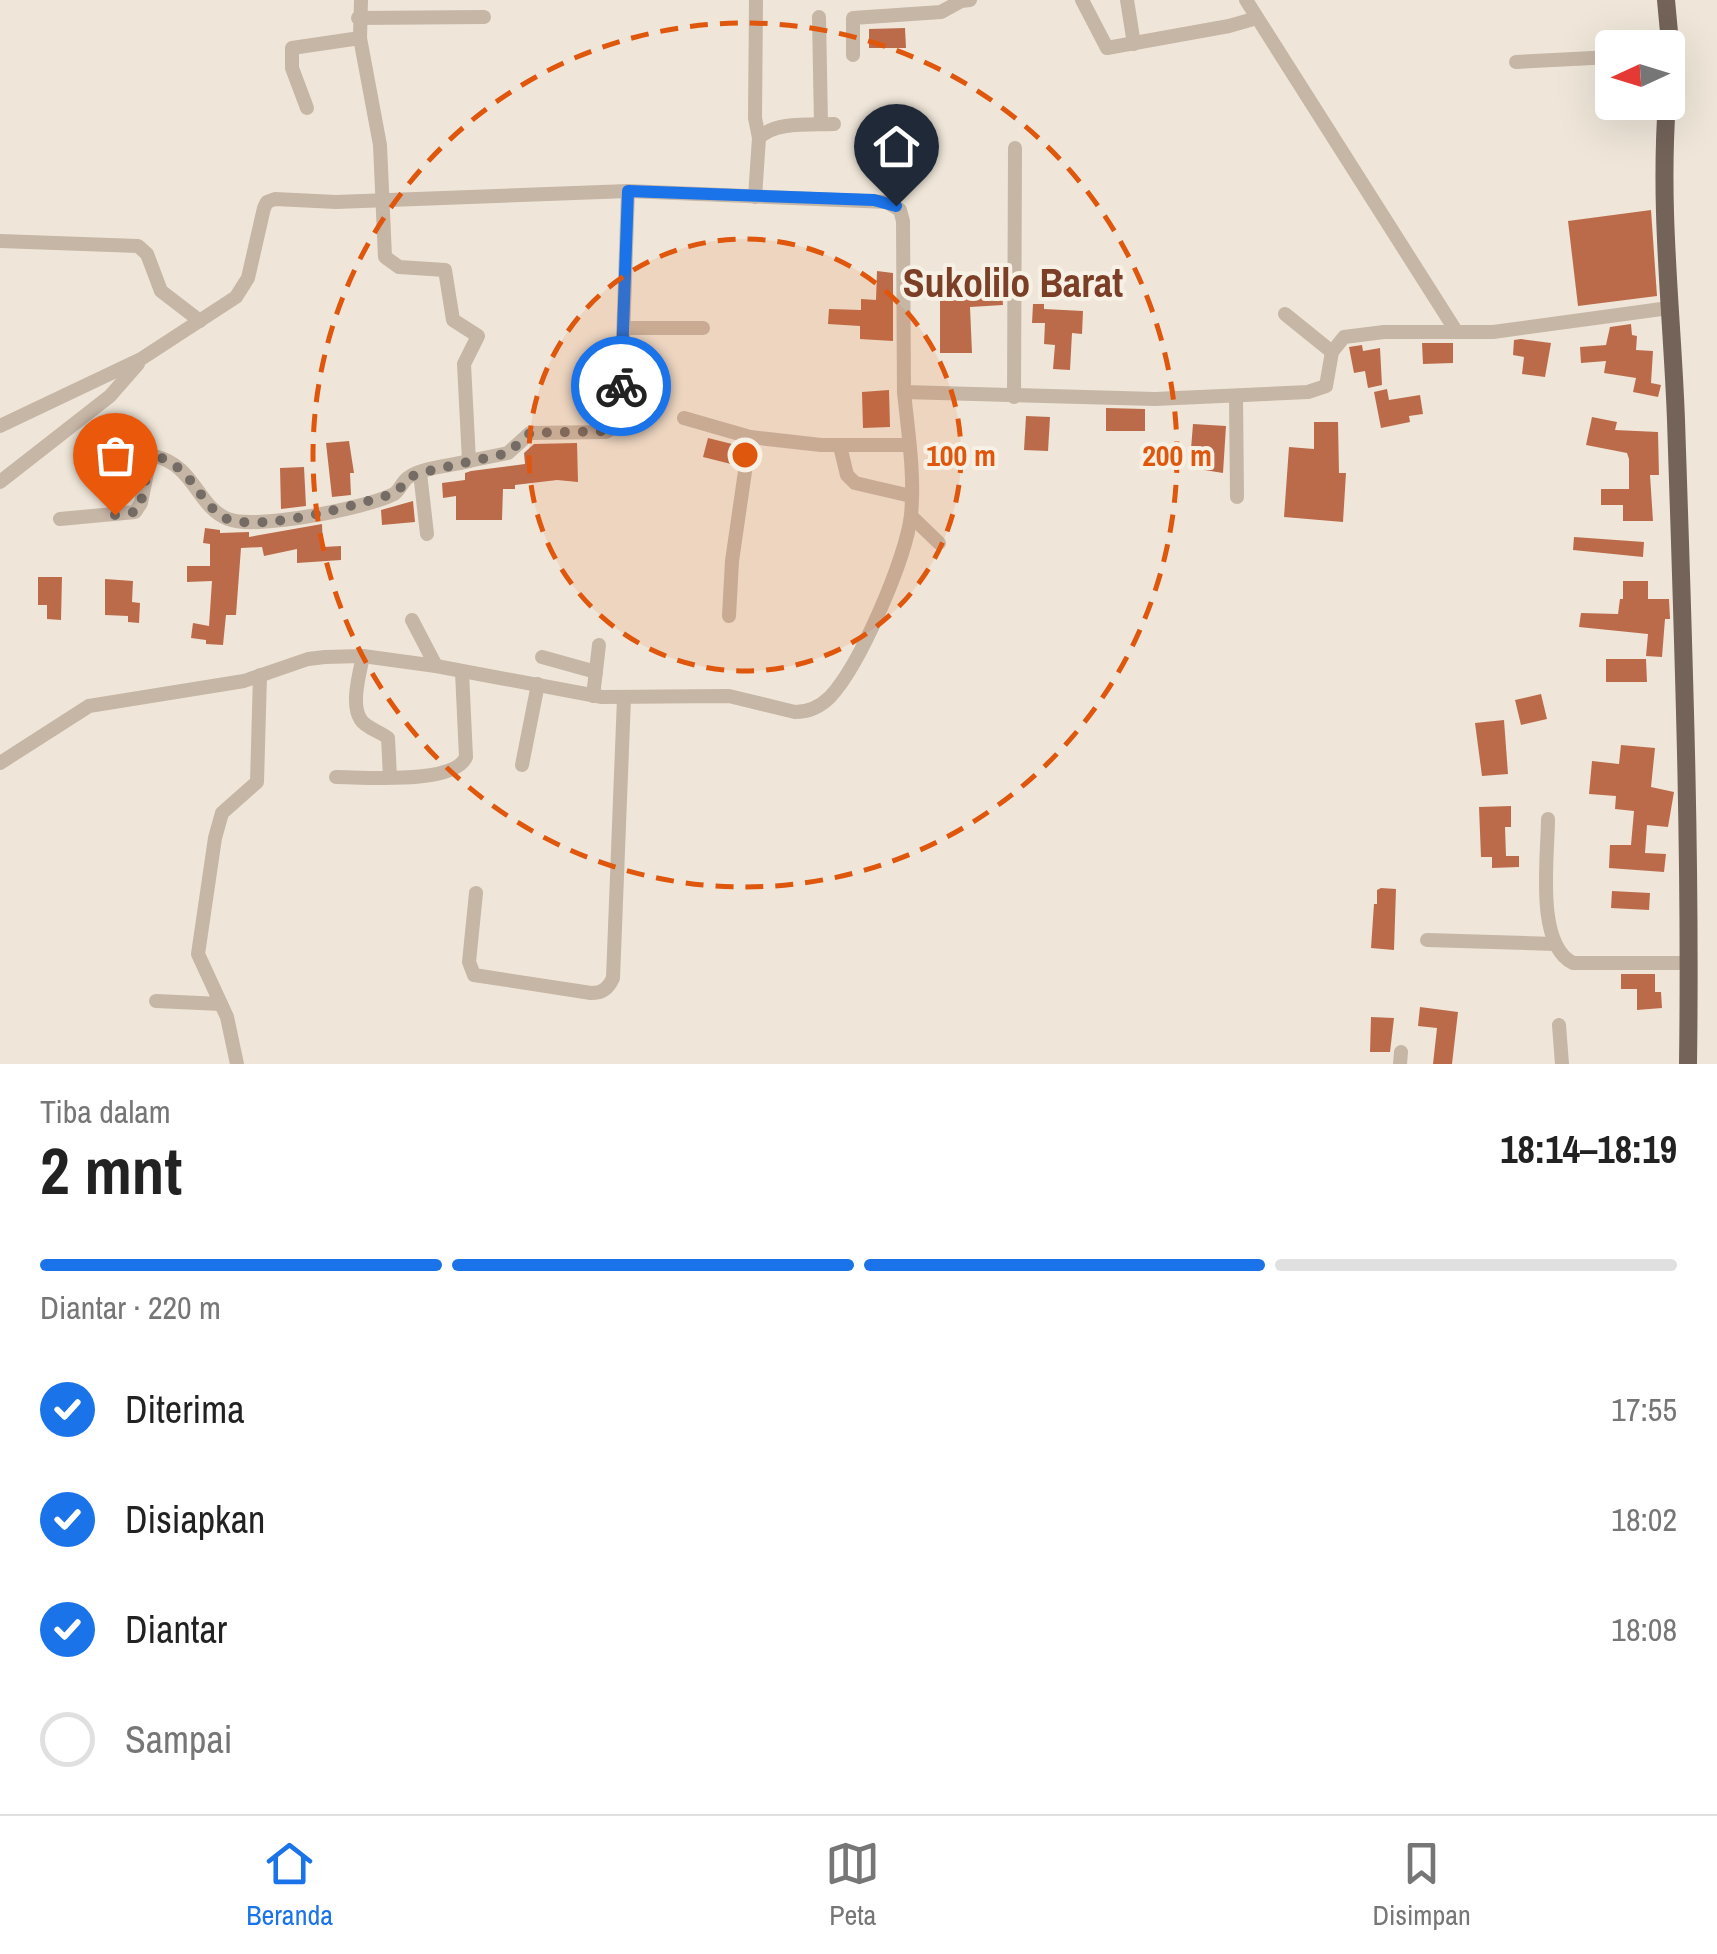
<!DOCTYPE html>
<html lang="id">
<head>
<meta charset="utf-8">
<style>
  :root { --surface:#fff; --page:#f2f2f2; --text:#222; --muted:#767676; --line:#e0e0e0; --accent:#1a73e8 }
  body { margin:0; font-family:"Archivo Narrow",sans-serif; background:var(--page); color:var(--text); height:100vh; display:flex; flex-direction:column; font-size:38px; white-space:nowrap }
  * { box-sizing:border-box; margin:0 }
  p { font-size:32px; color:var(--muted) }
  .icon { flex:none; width:55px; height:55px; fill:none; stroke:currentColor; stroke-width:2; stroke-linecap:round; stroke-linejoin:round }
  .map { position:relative; height:1064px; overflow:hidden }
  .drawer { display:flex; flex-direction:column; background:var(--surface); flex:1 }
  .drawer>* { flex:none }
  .needle { width:65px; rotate:266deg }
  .tools { position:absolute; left:1595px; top:30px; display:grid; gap:20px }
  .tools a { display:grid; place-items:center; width:90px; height:90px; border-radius:10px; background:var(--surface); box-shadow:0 10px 40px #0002; font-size:50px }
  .pin { position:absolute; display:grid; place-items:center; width:85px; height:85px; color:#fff; margin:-102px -42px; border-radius:50% 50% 50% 0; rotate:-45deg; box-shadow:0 0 10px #0007 }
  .pin .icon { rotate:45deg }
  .courier { position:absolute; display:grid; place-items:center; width:100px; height:100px; margin:-50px; border:8px solid #1a73e8; border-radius:50%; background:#fff; color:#222; box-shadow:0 2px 12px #0007 }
  .headline em { font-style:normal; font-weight:800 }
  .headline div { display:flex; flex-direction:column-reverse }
  .headline { display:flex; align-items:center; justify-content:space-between; height:170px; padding:0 40px }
  h1 { font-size:65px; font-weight:800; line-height:75px }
  .bar { display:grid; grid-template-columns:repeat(4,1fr); gap:15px 10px; align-content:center; height:120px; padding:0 40px }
  .bar i { height:12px; border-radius:8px; background:var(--line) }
  .bar .active { background:var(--accent) }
  .bar p { grid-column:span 4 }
  ol { padding:0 40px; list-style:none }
  li { display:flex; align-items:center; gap:30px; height:110px }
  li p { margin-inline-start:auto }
  li .icon { padding:10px; border-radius:50%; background:var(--accent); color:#fff; stroke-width:4 }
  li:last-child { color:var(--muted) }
  li i { width:55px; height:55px; border:5px solid var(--line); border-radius:50% }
  .dock { display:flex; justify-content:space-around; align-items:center; height:140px; border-top:2px solid var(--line); background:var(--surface); font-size:28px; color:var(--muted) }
  .dock a { display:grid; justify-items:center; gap:5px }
  .dock .active { color:var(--accent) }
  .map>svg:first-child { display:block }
  .building { fill:#bc6b4a }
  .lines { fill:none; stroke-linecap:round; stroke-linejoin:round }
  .minor { stroke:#c6b6a6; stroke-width:14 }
  .major { stroke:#736359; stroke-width:18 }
  .done { stroke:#746c65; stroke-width:10; stroke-dasharray:0 18 }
  .route { stroke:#1a73e8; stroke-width:12 }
  .ring { fill:none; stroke:#df570d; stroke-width:5; stroke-dasharray:18 12 }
  .labels { text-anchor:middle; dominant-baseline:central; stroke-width:8; stroke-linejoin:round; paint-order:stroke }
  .quarter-label { font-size:40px; font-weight:bold; fill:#7b3e26; stroke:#f7f0e5 }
  .centre { fill:#df570d; stroke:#f7f0e5; stroke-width:5 }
  .ring-label { font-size:30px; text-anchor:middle; font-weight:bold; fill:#df570d; stroke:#f7f0e5; stroke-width:8; stroke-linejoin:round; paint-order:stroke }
</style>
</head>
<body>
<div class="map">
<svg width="1717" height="1064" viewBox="0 0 1717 1064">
  <rect width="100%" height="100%" fill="#efe6d9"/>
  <!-- building -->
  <g class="building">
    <path d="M905 28 906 48H869V29Z"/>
    <path d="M1651 210 1657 296 1578 306 1568 221Z"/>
    <path d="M877 271 893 273V341L860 339V326L828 324 829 309 861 310V299L876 300Z"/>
    <path d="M932 278 977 283 1001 278 1003 305 970 307 972 353H940V294L930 293Z"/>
    <path d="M1033 304H1044V309L1083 311 1082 334 1072 333 1070 370 1053 369 1055 345 1044 344 1045 323H1032Z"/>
    <path d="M1631 324 1632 335 1637 336 1636 350 1653 351 1651 383 1661 385 1658 397 1633 392 1636 378 1604 373 1606 361 1581 363 1580 347 1606 345 1610 327Z"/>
    <path d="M1521 339 1551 343 1545 377 1522 374 1524 357 1513 355 1514 340Z"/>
    <path d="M1422 343H1453V363L1423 364Z"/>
    <path d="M1362 345 1363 351 1380 348 1382 385 1368 388 1365 371 1354 373 1349 347Z"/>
    <path d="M1387 389 1389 400 1420 395 1423 414 1409 416 1410 422 1381 428 1374 392Z"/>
    <path d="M889 390 890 427 863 428 862 392Z"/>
    <path d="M1106 408 1145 409V431H1106Z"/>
    <path d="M1026 416 1050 417 1048 451 1024 450Z"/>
    <path d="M1592 417 1617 422 1615 430 1658 432 1659 475H1650L1653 521H1623V505H1601V489H1629V459L1627 453 1586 445Z"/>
    <path d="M1314 422H1338L1339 473H1346L1343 522 1284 517 1289 447 1314 449Z"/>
    <path d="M1193 424 1226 426 1223 473 1198 469 1201 450 1191 449Z"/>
    <path d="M708 438 736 445 731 464 703 457Z"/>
    <path d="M349 441 354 473H350L351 495 332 497 326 443Z"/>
    <path d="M577 443 578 482 557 480 515 485V489H503L502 520H456V496L443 498 442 483 465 480V473L471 471 525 464 524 453 534 444Z"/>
    <path d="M304 467 306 506 281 509 280 468Z"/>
    <path d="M413 501 415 522 382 525 381 510Z"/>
    <path d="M322 524 323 547 341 546V560L297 563V549L264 556 262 547 241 548 236 615H226L223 645 206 644V640L191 638 193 623 209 626 212 581 187 582V566H210V544L203 543 205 528 220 530V533L249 532V537Z"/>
    <path d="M1574 537 1644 542 1643 557 1573 550Z"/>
    <path d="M38 577H62L61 620 47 619V605H38Z"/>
    <path d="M105 579 133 581 132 602 140 603 139 623 128 622V616L105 615Z"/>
    <path d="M1623 581H1648V599H1669L1670 619H1665L1662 657 1646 656 1648 634 1579 627 1581 613 1618 614 1620 599H1623Z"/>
    <path d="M1606 659H1646L1647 682H1606Z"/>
    <path d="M1541 694 1547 719 1521 725 1515 700Z"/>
    <path d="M1504 720 1508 774 1482 776 1475 723Z"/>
    <path d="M1621 745 1655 748 1651 787 1674 792 1668 827 1647 825 1645 853 1666 854 1664 872 1609 868 1610 845H1631L1634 811 1615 809 1616 796 1589 794 1592 761 1619 764Z"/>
    <path d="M1511 806V827H1505L1506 856H1519V867L1492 868V857H1481L1479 807Z"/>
    <path d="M1381 888 1396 889 1394 950 1371 948 1374 904H1377V890Z"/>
    <path d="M1612 891 1650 893 1649 910 1611 908Z"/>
    <path d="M1621 974H1655V992H1661L1662 1008 1637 1010V989H1621Z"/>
    <path d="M1420 1007 1458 1012 1452 1064H1433L1437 1028 1418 1026Z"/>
    <path d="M1371 1017 1394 1018 1390 1052H1370Z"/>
  </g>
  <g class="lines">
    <!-- minor -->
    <g class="minor">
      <path d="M361 0 360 38 380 145 385 257 399 267 445 270 453 320 478 336 464 364 469 461 508 453 530 433 606 432 614 427 622 368 628 191"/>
      <path d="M756 0 755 118 759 138"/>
      <path d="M1082 0 1107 48 1229 26 1257 18"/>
      <path d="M1127 0 1134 44"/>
      <path d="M1246 0 1456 331"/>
      <path d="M819 17 821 124"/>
      <path d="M358 18 484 17"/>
      <path d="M853 55V18L941 12 961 1 970 0"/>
      <path d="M1516 62 1612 57"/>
      <path d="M307 108 292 68V48L360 38"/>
      <path d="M755 197 759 138C775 121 811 125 834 124"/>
      <path d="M0 241 138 246 147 254 161 291 200 321"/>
      <path d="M1285 314 1332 352"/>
      <path d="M624 328H703"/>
      <path d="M1236 396 1237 497"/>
      <path d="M1014 397 1015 148"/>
      <path d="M684 418 750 437 821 445H909"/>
      <path d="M0 426 141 359 236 297 248 278 264 208 267 202 275 199 336 202 628 191 887 202 900 210 903 221 904 392"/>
      <path d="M840 446 847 475 855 483 911 496"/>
      <path d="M420 473 427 534"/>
      <path d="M0 482 110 396 138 364"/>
      <path d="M911 516 939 543"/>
      <path d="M60 519 135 512 141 503 150 458 154 456C195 465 197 507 228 519 255 530 367 508 394 494 401 489 402 481 409 477 424 467 451 466 469 461"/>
      <path d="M729 616 732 561 750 437"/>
      <path d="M412 620 436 666"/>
      <path d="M363 656C360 672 350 705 361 720 366 728 381 732 388 738L390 777"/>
      <path d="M542 657 596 672"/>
      <path d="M593 696 599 645"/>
      <path d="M0 763 89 706 244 681 308 659 325 657 363 656 436 666 602 697 729 696 795 712C808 712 820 707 830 697 860 665 906 559 911 515 915 475 908 432 904 392L1155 399 1308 392 1326 386 1332 352 1344 337 1384 332H1493L1669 308"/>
      <path d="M522 765 538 684"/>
      <path d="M336 777C364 777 454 785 466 757L462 672"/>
      <path d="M1548 819C1548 856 1535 944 1573 963H1689"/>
      <path d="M476 893 469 962 474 975 591 993C602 993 608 989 613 978L624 698"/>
      <path d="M1427 940 1554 944"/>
      <path d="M156 1001 221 1004"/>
      <path d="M1559 1025 1562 1064"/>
      <path d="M237 1064 227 1017 198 954 215 838 222 813 257 782 260 675"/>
      <path d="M1400 1064 1401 1052"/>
    </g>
    <!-- major -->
    <g class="major">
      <path d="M1666 0 1671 54 1668 100"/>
      <path d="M1667 102C1659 211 1672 312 1676 420 1683 635 1691 849 1688 1064"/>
    </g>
  </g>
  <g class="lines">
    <!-- done -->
    <path class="done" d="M115 515 135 512 140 507 150 458 156 456C188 466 195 492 217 513 243 539 359 504 392 494L399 490 406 479 420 473 508 453 530 433 609 431 616 421 621 386"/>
    <!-- route -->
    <path class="route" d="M621 386 628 191 874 200 896 206"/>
  </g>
  <!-- distance rings -->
  <circle cx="745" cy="455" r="216" fill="#df570d" fill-opacity=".12"/>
  <g class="ring">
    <circle cx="745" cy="455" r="216"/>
    <circle cx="745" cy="455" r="432"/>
  </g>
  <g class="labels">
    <!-- quarter labels -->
    <g class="quarter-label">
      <text x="1013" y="282">Sukolilo Barat</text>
    </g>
  </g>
  <circle cx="745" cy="455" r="15" class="centre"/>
  <g class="ring-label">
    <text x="961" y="466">100 m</text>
    <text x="1177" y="466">200 m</text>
  </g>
</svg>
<div class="tools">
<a><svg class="needle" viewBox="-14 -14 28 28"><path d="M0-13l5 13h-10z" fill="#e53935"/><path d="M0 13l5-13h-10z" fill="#767676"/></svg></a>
</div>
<div class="pin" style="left:115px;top:515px;background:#ea580c"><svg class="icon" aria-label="bag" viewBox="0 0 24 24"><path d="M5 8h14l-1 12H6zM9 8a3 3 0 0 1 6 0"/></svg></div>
<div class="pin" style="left:896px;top:206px;background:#1f2937"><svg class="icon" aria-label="home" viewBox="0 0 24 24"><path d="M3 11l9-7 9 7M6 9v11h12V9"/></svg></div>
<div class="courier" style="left:621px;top:386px"><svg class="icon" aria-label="bike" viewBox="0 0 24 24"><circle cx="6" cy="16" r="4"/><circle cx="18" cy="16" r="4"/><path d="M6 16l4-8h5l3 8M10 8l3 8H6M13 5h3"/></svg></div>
</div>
<section class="drawer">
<div class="headline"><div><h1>2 mnt</h1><p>Tiba dalam</p></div><em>18:14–18:19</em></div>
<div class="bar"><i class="active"></i><i class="active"></i><i class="active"></i><i></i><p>Diantar · 220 m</p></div>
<ol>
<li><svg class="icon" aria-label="check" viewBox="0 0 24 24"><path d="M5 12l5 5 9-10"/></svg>Diterima<p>17:55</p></li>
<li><svg class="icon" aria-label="check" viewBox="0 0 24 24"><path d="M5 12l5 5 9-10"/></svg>Disiapkan<p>18:02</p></li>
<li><svg class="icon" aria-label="check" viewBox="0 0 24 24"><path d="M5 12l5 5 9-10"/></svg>Diantar<p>18:08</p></li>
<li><i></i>Sampai</li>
</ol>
</section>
<nav class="dock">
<a class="active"><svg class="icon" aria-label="home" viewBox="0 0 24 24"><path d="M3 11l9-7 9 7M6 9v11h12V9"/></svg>Beranda</a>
<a><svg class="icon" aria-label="map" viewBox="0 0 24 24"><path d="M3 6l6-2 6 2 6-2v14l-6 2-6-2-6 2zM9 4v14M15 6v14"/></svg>Peta</a>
<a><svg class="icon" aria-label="saved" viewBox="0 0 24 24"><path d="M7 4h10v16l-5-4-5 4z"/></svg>Disimpan</a>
</nav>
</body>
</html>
